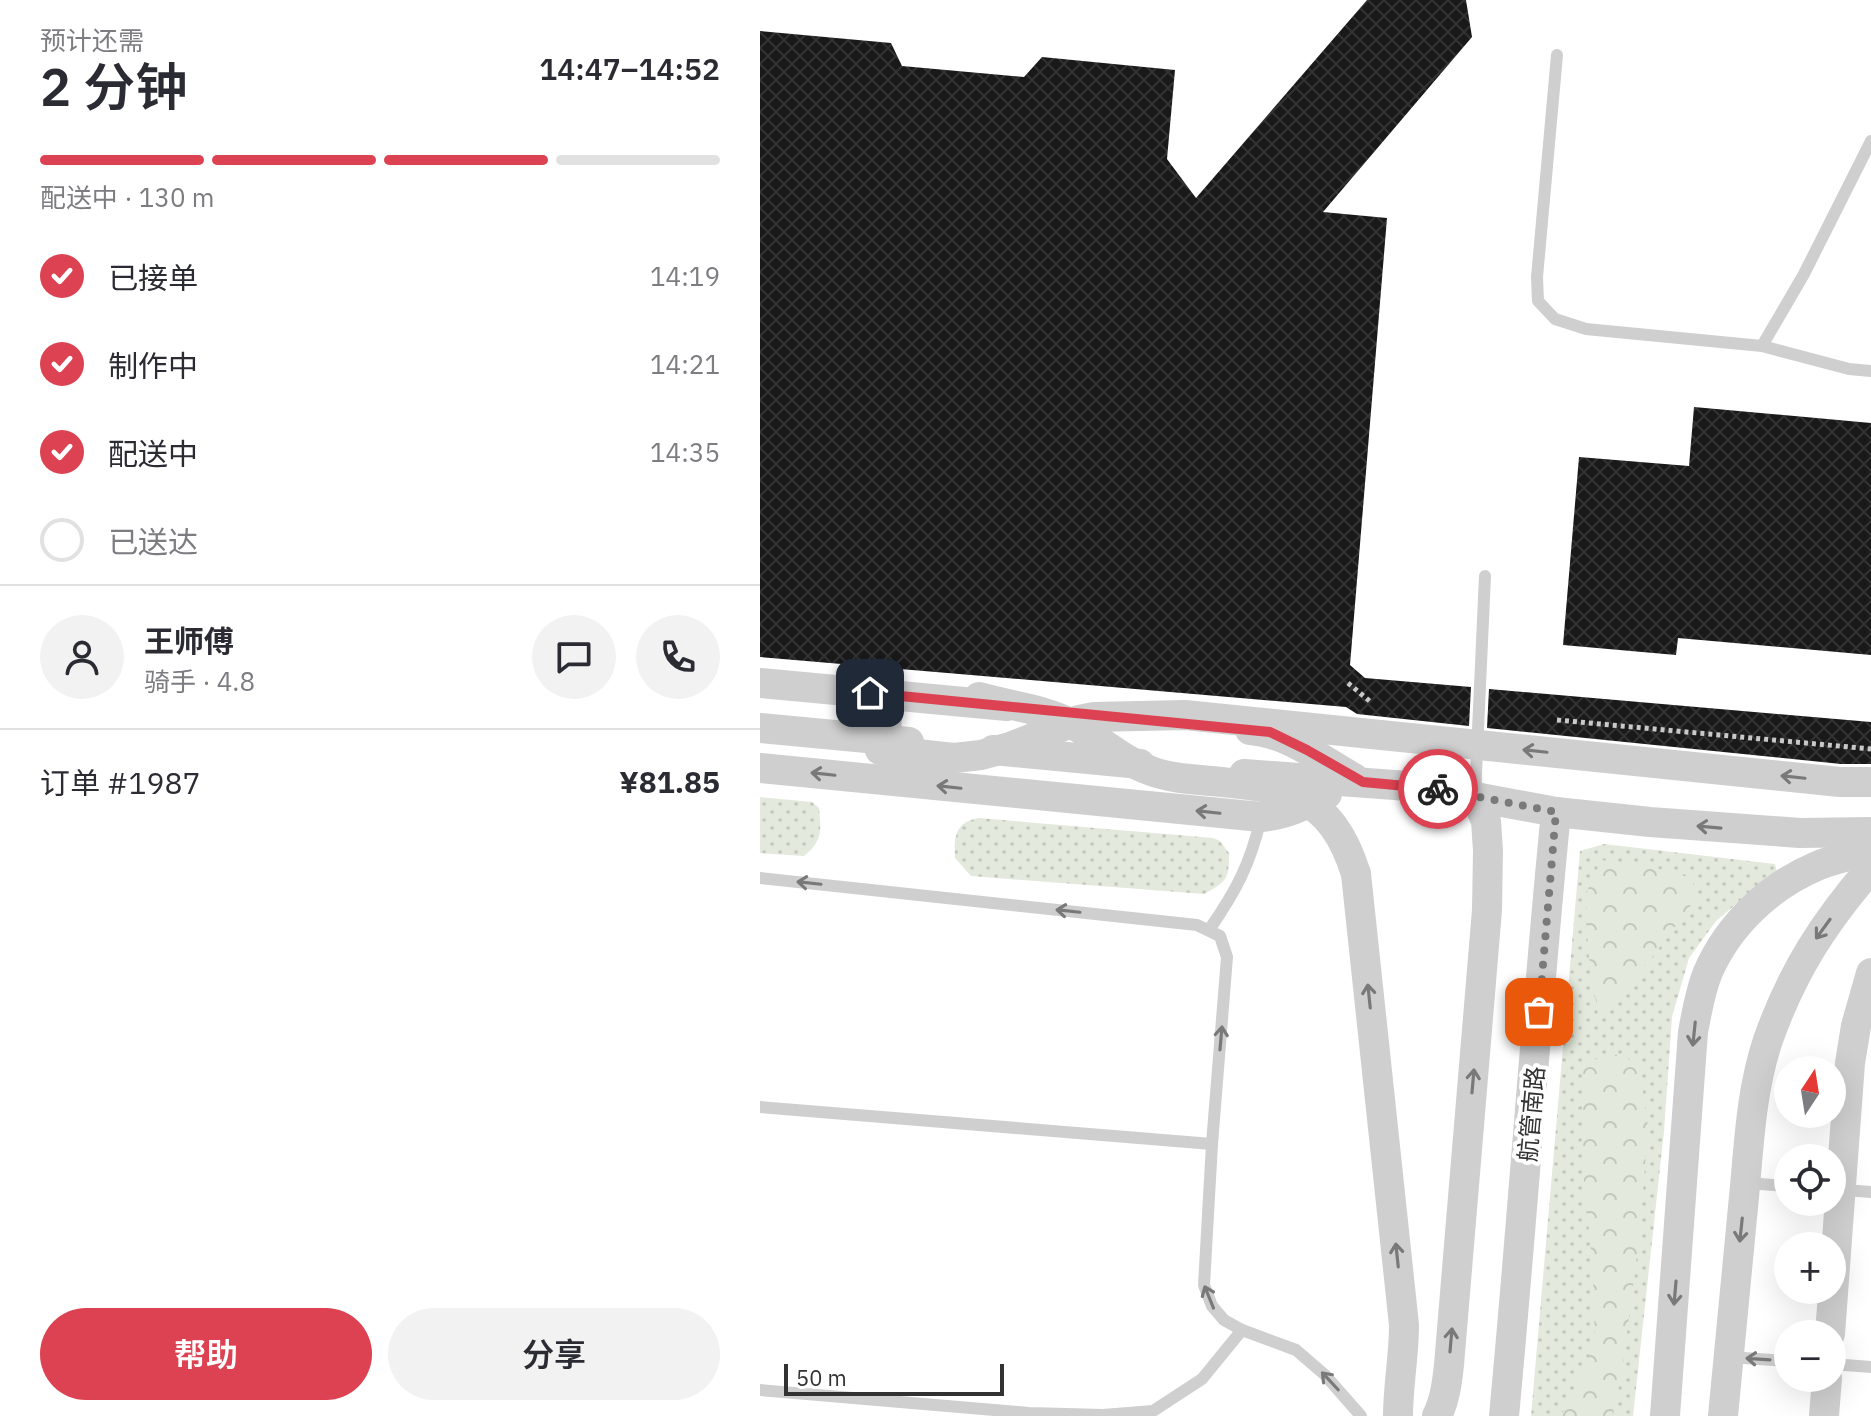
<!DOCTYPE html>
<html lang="zh">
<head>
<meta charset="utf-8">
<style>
  :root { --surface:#fff; --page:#f2f2f3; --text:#2b2b33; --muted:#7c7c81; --line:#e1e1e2; --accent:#dc4251 }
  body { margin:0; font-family:"IBM Plex Sans","Noto Sans SC",sans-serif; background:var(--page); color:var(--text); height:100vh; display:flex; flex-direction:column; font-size:30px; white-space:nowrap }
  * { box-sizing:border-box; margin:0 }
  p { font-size:26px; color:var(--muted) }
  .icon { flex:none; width:44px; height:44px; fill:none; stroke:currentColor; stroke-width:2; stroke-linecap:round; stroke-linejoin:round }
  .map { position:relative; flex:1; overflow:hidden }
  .details { display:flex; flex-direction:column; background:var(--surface); width:760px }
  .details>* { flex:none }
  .needle { width:52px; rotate:12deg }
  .buttons { position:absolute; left:1014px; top:1056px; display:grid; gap:16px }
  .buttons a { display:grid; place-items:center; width:72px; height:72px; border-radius:50%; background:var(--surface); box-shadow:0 8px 32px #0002; font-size:40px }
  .scale { position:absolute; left:24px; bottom:20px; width:220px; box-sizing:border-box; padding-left:8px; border:4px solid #323232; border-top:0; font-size:22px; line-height:28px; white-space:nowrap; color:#323232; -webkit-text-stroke:6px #fff; paint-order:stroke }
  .pin { position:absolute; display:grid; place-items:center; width:68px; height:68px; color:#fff; margin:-34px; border-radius:16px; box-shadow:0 4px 12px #0006 }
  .courier { position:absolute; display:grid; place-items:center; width:80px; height:80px; margin:-40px; border:6px solid #dc4251; border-radius:50%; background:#fff; color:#222; box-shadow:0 2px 10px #0007 }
  .overview em { font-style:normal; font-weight:600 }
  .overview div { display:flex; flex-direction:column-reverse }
  .overview { display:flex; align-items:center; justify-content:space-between; height:136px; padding:0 40px }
  h1 { font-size:52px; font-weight:600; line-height:60px }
  .bar { display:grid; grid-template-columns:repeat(4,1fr); gap:12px 8px; align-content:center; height:96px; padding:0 40px }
  .bar i { height:10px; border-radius:6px; background:var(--line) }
  .bar .selected { background:var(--accent) }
  .bar p { grid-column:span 4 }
  .line { display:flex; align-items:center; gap:20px; padding:0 40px; border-top:2px solid var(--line) }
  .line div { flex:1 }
  .round { display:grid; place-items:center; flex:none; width:84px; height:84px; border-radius:42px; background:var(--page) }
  ol { padding:0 40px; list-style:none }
  li { display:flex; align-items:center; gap:24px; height:88px }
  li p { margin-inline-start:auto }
  li .icon { padding:8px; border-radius:50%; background:var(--accent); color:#fff; stroke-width:4 }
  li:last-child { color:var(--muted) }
  li i { width:44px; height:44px; border:4px solid var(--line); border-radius:50% }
  .action { display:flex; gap:16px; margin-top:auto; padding:16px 40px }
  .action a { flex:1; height:92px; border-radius:48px; background:var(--accent); color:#fff; font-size:32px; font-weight:600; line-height:92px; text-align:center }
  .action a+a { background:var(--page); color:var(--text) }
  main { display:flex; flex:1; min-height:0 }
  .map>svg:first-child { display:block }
  .grass { fill:url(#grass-dots) }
  .forest { fill:url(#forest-crowns) }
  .building { fill:url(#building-cross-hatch) }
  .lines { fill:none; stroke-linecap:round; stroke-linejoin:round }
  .service { stroke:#cfcfcf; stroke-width:12 }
  .tertiary { stroke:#cfcfcf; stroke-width:30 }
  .path-bridge { stroke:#c9c9c9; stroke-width:5; stroke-dasharray:4 4; stroke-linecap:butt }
  .service-bridge { stroke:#cfcfcf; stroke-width:12 }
  .tertiary-bridge { stroke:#cfcfcf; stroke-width:30 }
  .oneway { stroke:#797979 }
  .done { stroke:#7a7a7a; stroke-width:8; stroke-dasharray:0 14.4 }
  .route { stroke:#dc4251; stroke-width:10 }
  .labels { text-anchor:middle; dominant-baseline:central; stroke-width:8; stroke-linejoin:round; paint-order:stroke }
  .street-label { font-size:24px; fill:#323232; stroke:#fff }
</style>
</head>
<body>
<main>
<section class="details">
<div class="overview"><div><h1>2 分钟</h1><p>预计还需</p></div><em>14:47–14:52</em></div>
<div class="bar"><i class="selected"></i><i class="selected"></i><i class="selected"></i><i></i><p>配送中 · 130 m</p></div>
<ol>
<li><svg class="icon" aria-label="check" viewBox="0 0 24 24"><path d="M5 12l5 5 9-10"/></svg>已接单<p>14:19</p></li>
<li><svg class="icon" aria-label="check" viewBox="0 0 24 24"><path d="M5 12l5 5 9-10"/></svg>制作中<p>14:21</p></li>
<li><svg class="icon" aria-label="check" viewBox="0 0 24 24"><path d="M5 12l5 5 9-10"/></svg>配送中<p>14:35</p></li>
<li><i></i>已送达</li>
</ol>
<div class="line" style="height:144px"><a class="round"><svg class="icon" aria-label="person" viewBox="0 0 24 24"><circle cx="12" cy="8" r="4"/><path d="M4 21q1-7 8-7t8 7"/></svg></a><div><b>王师傅</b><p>骑手 · 4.8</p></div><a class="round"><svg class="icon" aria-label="chat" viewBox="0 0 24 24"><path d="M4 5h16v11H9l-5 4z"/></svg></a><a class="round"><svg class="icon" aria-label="phone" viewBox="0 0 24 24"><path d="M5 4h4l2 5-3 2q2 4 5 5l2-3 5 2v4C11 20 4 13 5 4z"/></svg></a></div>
<div class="line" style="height:104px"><div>订单 #1987</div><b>¥81.85</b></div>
<div class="action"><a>帮助</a><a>分享</a></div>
</section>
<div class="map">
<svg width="1111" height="1416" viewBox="0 0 1111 1416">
  <defs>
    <pattern id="grass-dots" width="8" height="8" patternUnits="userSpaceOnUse" patternTransform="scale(2)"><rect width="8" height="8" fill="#e3e9dc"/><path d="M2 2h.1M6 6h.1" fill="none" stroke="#c3c8bd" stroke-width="1.8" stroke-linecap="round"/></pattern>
    <pattern id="forest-crowns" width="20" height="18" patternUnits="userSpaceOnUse" patternTransform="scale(2)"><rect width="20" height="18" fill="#e3e9dc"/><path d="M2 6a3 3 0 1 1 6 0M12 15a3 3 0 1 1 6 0" fill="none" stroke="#c3c8bd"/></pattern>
    <pattern id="building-cross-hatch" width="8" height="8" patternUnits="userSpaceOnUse" patternTransform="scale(2)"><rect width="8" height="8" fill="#191919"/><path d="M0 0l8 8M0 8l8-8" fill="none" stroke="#323232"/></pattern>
  </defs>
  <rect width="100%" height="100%" fill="#fff"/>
  <!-- grass -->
  <g class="grass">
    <path d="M0 797 52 802 59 808C61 830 63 841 44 856L0 853Z"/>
    <path d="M219 818 453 838 460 841 469 853C469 880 467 881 444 894L211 876 195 858C194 837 195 822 219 818Z"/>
    <path d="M844 844 1015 864 1017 872 1005 880 956 921 929 958 912 1017 904 1131 873 1416H771L820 851Z"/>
  </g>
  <!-- forest -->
  <g class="forest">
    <path d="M841 860 885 865 933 878 934 901 891 959 838 1014 828 950 826 894Z"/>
    <path d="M860 1054 879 1065 888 1126 880 1231 862 1373 852 1416H801L835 1344 833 1272 823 1171V1062Z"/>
  </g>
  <!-- building -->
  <g class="building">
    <path d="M607 0H706L712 37 563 212 627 218 590 665 605 678 711 687 709 726 597 714 586 707 0 657V31L131 43 142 66 264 77 282 57 415 70 407 159 436 198Z"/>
    <path d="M934 407 1111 423V655L918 638 916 655 803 645 819 457 929 466Z"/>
    <path d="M729 689 1111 722V764H1081L727 728Z"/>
  </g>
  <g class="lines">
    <!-- service -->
    <g class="service">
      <path d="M797 55 777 277 778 301 795 319 826 329 1002 346 1044 274 1111 141"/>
      <path d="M1002 346 1089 369 1111 371"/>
      <path d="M134 741 138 696"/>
      <path d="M715 796 725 576"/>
      <path d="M0 878 437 925 460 936 467 957 452 1144 444 1285 452 1306 464 1320 482 1330 536 1350 565 1375 601 1416"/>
      <path d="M449 930C476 891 490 865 501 818"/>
      <path d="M0 1107 452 1144"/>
      <path d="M986 1183 1028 1186"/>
      <path d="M969 1357 1028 1361"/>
      <path d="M1072 1364 1111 1367"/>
      <path d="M0 1390 269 1413 343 1415 393 1411 442 1379 482 1330"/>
    </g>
    <!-- tertiary -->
    <g class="tertiary">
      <path d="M0 683 247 706"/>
      <path d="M0 728 149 742"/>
      <path d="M490 730C529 733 561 760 594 778"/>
      <path d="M233 750 380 764"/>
      <path d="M0 768 501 817C525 815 546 805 567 794"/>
      <path d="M484 774 662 787 796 812 890 822 1040 833 1111 832"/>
      <path d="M596 874 644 1325C644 1356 638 1386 638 1416"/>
      <path d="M1070 1334 1090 1063 1096 1026 1111 973"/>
      <path d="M677 1416C685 1400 687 1383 689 1365L727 910 728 851 726 821 715 796"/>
      <path d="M744 1416C763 1215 776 1013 796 812"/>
      <path d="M905 1416 933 1032C937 1012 940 991 948 972 969 924 1010 886 1057 866 1074 859 1093 855 1111 851"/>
      <path d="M963 1416C970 1343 977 1270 984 1197 989 1145 991 1090 1008 1040 1032 972 1064 922 1111 868"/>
      <path d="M1064 1416 1067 1378"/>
    </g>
    <!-- path-bridge -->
    <g class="path-bridge">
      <path d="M588 683 612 703"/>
      <path d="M797 720 1111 749"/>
    </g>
    <!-- service-bridge -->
    <path class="service-bridge" d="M1072 1189 1111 1192"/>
    <!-- tertiary-bridge -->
    <g class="tertiary-bridge">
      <path d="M219 697C250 706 284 709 312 724 340 739 361 760 391 771 410 778 430 779 451 781 527 788 571 793 596 874"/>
      <path d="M120 750 194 758 221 755 250 747 319 720 334 717 425 715 1080 782H1111"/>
    </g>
  </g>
  <!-- one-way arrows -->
  <defs><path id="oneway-shaft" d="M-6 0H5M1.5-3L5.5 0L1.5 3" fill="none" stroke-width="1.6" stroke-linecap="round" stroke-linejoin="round" transform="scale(2)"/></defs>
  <g class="oneway">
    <use href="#oneway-shaft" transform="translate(775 751) rotate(-174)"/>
    <use href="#oneway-shaft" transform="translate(63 774) rotate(-174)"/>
    <use href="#oneway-shaft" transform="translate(1033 777) rotate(-174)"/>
    <use href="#oneway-shaft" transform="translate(189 787) rotate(-174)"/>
    <use href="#oneway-shaft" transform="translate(448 812) rotate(-174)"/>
    <use href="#oneway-shaft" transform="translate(949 827) rotate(-175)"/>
    <use href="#oneway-shaft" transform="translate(49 883) rotate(-174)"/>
    <use href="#oneway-shaft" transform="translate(308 911) rotate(-174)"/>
    <use href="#oneway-shaft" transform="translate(1063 929) rotate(126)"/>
    <use href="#oneway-shaft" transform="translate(609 996) rotate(-96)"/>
    <use href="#oneway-shaft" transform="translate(934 1034) rotate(96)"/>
    <use href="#oneway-shaft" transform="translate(461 1038) rotate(-85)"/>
    <use href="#oneway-shaft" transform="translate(713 1081) rotate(-85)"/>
    <use href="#oneway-shaft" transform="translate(981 1230) rotate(96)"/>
    <use href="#oneway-shaft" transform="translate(637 1255) rotate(-96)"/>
    <use href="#oneway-shaft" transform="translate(915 1293) rotate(95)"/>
    <use href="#oneway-shaft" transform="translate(449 1297) rotate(-112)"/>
    <use href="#oneway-shaft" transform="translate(691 1340) rotate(-85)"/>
    <use href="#oneway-shaft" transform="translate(998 1359) rotate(-176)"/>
    <use href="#oneway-shaft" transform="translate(570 1381) rotate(-133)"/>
  </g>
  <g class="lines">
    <!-- done -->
    <path class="done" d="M678 789 796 812 779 1012"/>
    <!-- route -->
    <path class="route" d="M110 693 510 732 547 750 603 782 678 789"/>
  </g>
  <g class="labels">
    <!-- street labels -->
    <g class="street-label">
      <text transform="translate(771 1114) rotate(-85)">航管南路</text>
    </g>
  </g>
</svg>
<div class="buttons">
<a><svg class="needle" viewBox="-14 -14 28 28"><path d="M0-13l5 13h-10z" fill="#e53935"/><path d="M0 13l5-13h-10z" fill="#7c7c81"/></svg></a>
<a><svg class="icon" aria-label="locate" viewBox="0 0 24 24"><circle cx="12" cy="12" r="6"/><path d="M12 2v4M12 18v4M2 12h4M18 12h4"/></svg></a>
<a>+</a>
<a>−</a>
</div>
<div class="scale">50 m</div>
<div class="pin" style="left:779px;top:1012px;background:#ea580c"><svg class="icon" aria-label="bag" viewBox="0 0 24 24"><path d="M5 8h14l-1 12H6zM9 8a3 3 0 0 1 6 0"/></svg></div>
<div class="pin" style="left:110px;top:693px;background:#1f2937"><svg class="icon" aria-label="home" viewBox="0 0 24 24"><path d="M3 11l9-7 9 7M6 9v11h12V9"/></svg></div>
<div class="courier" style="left:678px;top:789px"><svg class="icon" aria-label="bike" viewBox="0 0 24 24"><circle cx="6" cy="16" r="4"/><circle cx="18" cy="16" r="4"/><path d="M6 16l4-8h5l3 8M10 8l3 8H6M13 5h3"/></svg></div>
</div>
</main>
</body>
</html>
